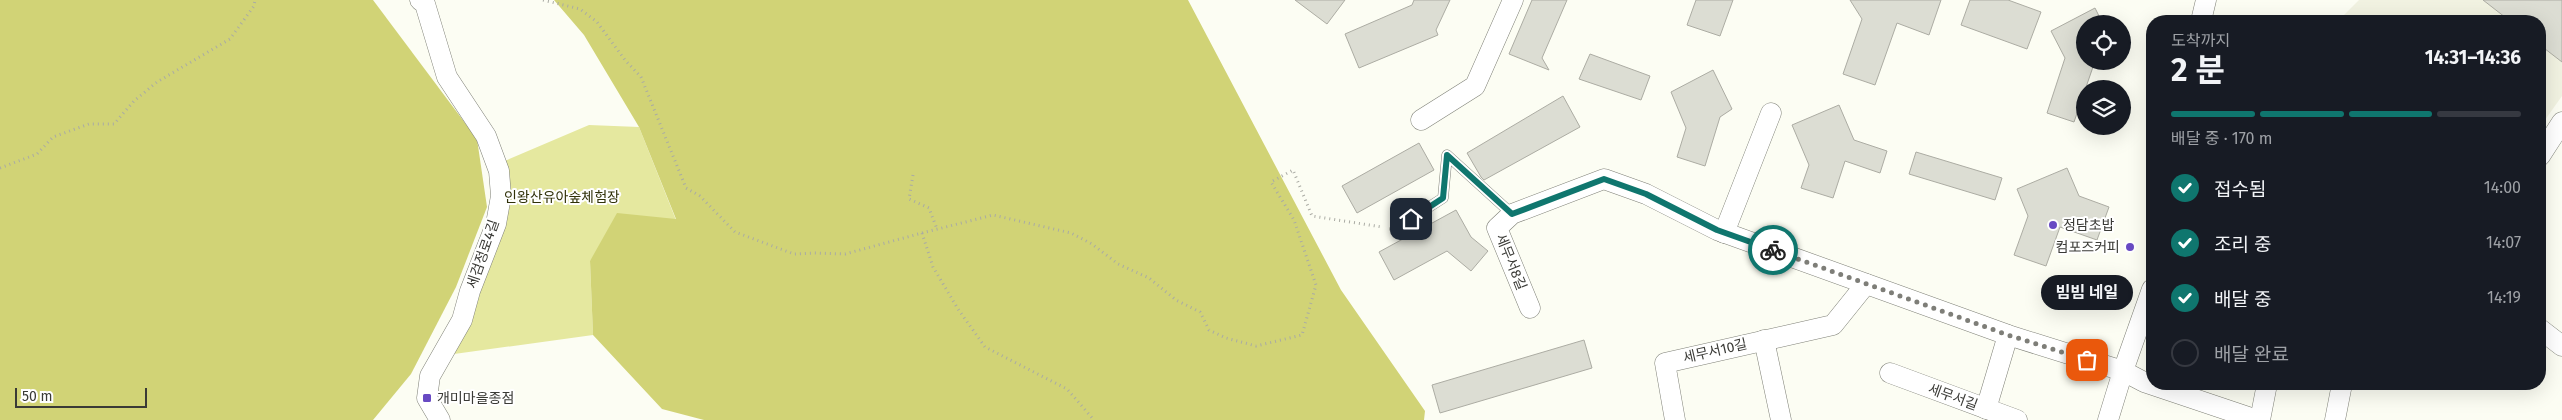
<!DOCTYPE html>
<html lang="ko">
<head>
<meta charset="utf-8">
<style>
  :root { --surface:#171b24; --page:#20242c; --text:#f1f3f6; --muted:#9ea1a6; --line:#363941; --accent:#0f766e }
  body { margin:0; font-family:"Fira Sans","Noto Sans KR",sans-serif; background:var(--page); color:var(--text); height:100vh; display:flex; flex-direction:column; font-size:19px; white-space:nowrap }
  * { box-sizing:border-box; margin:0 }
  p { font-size:16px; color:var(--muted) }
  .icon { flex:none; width:28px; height:28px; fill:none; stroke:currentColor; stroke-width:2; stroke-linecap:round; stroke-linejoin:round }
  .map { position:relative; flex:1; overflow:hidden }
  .sheet { position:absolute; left:2146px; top:15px; width:400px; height:375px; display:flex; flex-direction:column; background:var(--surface); border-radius:20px; box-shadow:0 5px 20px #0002 }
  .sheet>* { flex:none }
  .buttons { position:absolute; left:2076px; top:15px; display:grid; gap:10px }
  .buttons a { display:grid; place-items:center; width:55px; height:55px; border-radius:50%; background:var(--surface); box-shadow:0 5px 20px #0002; font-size:25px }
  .scale { position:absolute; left:15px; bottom:12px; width:132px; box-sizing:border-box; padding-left:5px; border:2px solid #3a3a36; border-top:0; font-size:14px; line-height:18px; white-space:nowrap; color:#3a3a36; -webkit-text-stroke:4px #fff; paint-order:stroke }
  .pin { position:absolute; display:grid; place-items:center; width:42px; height:42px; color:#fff; margin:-21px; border-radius:10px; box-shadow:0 2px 8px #0006 }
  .courier { position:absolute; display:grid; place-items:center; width:50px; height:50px; margin:-25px; border:4px solid #0f766e; border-radius:50%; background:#fff; color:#222; box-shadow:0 1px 6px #0007 }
  .bubble { position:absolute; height:35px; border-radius:18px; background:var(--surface); box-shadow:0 5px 20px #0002; font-size:16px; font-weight:700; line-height:35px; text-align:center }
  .overview em { font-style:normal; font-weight:700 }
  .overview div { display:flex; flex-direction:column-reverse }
  .overview { display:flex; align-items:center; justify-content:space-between; height:85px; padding:0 25px }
  h1 { font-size:32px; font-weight:700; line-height:38px }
  .bar { display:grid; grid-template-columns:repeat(4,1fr); gap:8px 5px; align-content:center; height:60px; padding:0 25px }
  .bar i { height:6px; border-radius:4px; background:var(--line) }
  .bar .selected { background:var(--accent) }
  .bar p { grid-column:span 4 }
  ol { padding:0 25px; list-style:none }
  li { display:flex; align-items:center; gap:15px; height:55px }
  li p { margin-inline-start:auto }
  li .icon { padding:5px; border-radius:50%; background:var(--accent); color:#fff; stroke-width:4 }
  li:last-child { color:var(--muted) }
  li i { width:28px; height:28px; border:2px solid var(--line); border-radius:50% }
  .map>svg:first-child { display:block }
  .built { fill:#f1f2e1 }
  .green { fill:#e5e89f }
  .forest { fill:#d1d376 }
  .building { fill:#dcddd3; stroke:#acaca3 }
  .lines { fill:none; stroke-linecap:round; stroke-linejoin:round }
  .lane-casing { stroke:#7f8077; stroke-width:11 }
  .street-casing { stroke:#7f8077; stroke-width:21 }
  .path { stroke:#aaaba4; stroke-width:3; stroke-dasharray:1 4; stroke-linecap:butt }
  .lane { stroke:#fff; stroke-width:10 }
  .street { stroke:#fff; stroke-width:20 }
  .done { stroke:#7e7e78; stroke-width:5; stroke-dasharray:0 9 }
  .route { stroke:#0f766e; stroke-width:6 }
  .poi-dot { fill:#684ac3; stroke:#fff; stroke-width:2 }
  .labels { text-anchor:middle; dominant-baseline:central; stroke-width:4; stroke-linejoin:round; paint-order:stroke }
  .park-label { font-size:14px; fill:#303108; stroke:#fff }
  .poi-label { font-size:14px; fill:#3a3a36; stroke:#fff; text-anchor:start }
  .street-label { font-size:14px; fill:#3a3a36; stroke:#fff }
</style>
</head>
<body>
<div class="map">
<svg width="2562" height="420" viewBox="0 0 2562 420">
  <rect width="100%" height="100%" fill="#fcfdf3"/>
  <!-- built -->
  <path class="built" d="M2359 0H2562V96L2540 127V21H2338Z"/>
  <!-- green -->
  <path class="green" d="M589 125 639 127 676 220 590 261 593 335 447 355 467 322 500 163Z"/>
  <!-- forest -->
  <g class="forest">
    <path d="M0 0H373L477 139 487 207 456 287 411 374 373 420H0Z"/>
    <path d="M554 0H1188L1341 290 1425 411 1424 420H704L662 409 593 335 590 261 617 213 676 219 639 127 584 35Z"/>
  </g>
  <!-- building -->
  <g class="building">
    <path d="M1295 0H1345L1327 24Z"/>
    <path d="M1414 0H1450L1436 30 1438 35 1359 68 1345 34 1412 5Z"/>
    <path d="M1532 0H1567L1542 58 1549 70 1509 54Z"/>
    <path d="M1696 0H1733L1720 36 1687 25Z"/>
    <path d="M1850 0H1941L1929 35 1897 23 1875 85 1843 74 1862 19Z"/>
    <path d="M1970 0H2008L2041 12 2027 49 1961 25Z"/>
    <path d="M2483 0H2562V62L2540 45V21H2510Z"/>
    <path d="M2095 8 2103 24H2085V61H2095L2074 122 2047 113 2065 58 2051 31Z"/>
    <path d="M1590 54 1650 76 1641 100 1579 79Z"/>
    <path d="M1713 70 1732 109 1720 117 1705 166 1677 157 1686 128 1671 92Z"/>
    <path d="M1563 96 1580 127 1484 180 1481 177 1467 153Z"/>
    <path d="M1839 105 1854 140 1887 151 1880 173 1845 161 1833 198 1801 188 1809 165 1792 125Z"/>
    <path d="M1419 143 1434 170 1357 213 1342 186Z"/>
    <path d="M1916 152 2002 178 1995 200 1909 174Z"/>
    <path d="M2067 168 2079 196 2109 207 2097 240 2060 227 2046 266 2014 255 2028 216 2017 189Z"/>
    <path d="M1456 210 1471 237 1488 251 1471 271 1447 251 1394 280 1379 252Z"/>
    <path d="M1584 340 1592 368 1440 413 1432 385Z"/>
  </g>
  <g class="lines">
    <defs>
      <path id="lane" d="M1395 229 1443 198 1447 155 1512 214"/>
      <g id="street">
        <path d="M420 0 425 4 447 77 486 136 499 171 501 196 496 224 470 291 462 320 430 376 427 398 440 420"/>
        <path d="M2201 21 2206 0"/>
        <path d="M1421 120 1475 86 1513 0"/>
        <path d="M2540 156 2562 122"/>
        <path d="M1724 233 1771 113"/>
        <path d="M1530 308 1497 228 1512 214 1604 179 1646 194 1717 230 2008 335 2123 371 2144 382 2257 420"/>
        <path d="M2540 329 2562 346"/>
        <path d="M1764 340 1781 420"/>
        <path d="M1890 373 2017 420"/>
        <path d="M1986 409 2008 335"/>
        <path d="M1675 420 1665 363 1833 325 1866 284"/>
        <path d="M2108 420 2123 371 2152 289"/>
        <path d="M2260 420 2267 384"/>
        <path d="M2335 420 2342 384"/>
      </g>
    </defs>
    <!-- lane casing -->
    <use href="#lane" class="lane-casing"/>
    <!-- street casing -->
    <use href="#street" class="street-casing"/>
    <!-- path -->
    <g class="path">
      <path d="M543 0 580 9 597 22 625 60 641 77 686 188 700 196 735 232 794 254 814 253 845 254 922 233 933 267 958 309 985 347 1067 389 1094 420"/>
      <path d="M0 168 37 154 53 137 89 124H114L134 101 157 82 230 39 254 6 255 0"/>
      <path d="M913 175 909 199 929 208 937 229"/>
      <path d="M922 233 993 215 1071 233 1092 244 1118 264 1149 278 1176 300 1200 312 1209 330 1226 338 1256 346 1302 335 1316 285 1294 220 1271 182 1293 170 1312 216 1382 227"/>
    </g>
    <!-- lane -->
    <use href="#lane" class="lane"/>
    <!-- street -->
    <use href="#street" class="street"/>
  </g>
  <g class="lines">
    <!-- done -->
    <path class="done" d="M1773 250 2008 335 2087 360"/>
    <!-- route -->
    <path class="route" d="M1411 219 1443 198 1447 155 1512 214 1604 179 1646 194 1717 230 1773 250"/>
  </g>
  <!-- markers -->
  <g class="poi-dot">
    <circle cx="2053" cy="225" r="5"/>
    <circle cx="2130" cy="247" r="5"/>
    <rect x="422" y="393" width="10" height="10" rx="2.5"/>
  </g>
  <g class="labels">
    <!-- park labels -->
    <g class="park-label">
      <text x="562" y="197">인왕산유아숲체험장</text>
    </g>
    <!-- poi labels -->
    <g class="poi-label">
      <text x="2063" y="225">정담초밥</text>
      <text x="2120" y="247" text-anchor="end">컴포즈커피</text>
      <text x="437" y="398">개미마을종점</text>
    </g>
    <!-- street labels -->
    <g class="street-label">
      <text transform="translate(483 254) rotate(-71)">세검정로4길</text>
      <text transform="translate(1511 262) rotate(68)">세무서8길</text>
      <text transform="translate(1715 351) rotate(-13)">세무서10길</text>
      <text transform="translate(1953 397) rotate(20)">세무서길</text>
    </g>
  </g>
</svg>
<div class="buttons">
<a><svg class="icon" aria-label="locate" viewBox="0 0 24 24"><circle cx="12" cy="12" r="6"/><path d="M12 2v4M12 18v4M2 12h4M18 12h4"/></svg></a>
<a><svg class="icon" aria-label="layers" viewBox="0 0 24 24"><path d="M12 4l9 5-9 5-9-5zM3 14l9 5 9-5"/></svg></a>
</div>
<div class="scale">50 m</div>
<div class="pin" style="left:2087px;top:360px;background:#ea580c"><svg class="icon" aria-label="bag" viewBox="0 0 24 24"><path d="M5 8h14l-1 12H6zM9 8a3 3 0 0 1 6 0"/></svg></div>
<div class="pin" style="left:1411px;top:219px;background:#1f2937"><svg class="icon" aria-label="home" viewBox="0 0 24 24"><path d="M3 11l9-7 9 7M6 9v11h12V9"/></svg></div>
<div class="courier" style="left:1773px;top:250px"><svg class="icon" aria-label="bike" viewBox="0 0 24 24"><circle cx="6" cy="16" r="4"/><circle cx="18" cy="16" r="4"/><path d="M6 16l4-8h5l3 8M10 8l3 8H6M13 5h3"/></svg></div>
<div class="bubble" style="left:2041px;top:275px;width:92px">빔빔 네일</div>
<section class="sheet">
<div class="overview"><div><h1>2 분</h1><p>도착까지</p></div><em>14:31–14:36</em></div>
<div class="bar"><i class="selected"></i><i class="selected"></i><i class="selected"></i><i></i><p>배달 중 · 170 m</p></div>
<ol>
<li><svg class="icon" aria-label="check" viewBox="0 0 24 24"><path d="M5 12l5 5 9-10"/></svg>접수됨<p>14:00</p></li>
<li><svg class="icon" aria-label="check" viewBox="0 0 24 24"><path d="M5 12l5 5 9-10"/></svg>조리 중<p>14:07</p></li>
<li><svg class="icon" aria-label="check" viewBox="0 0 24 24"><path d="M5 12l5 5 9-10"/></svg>배달 중<p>14:19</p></li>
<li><i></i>배달 완료</li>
</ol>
</section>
</div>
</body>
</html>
